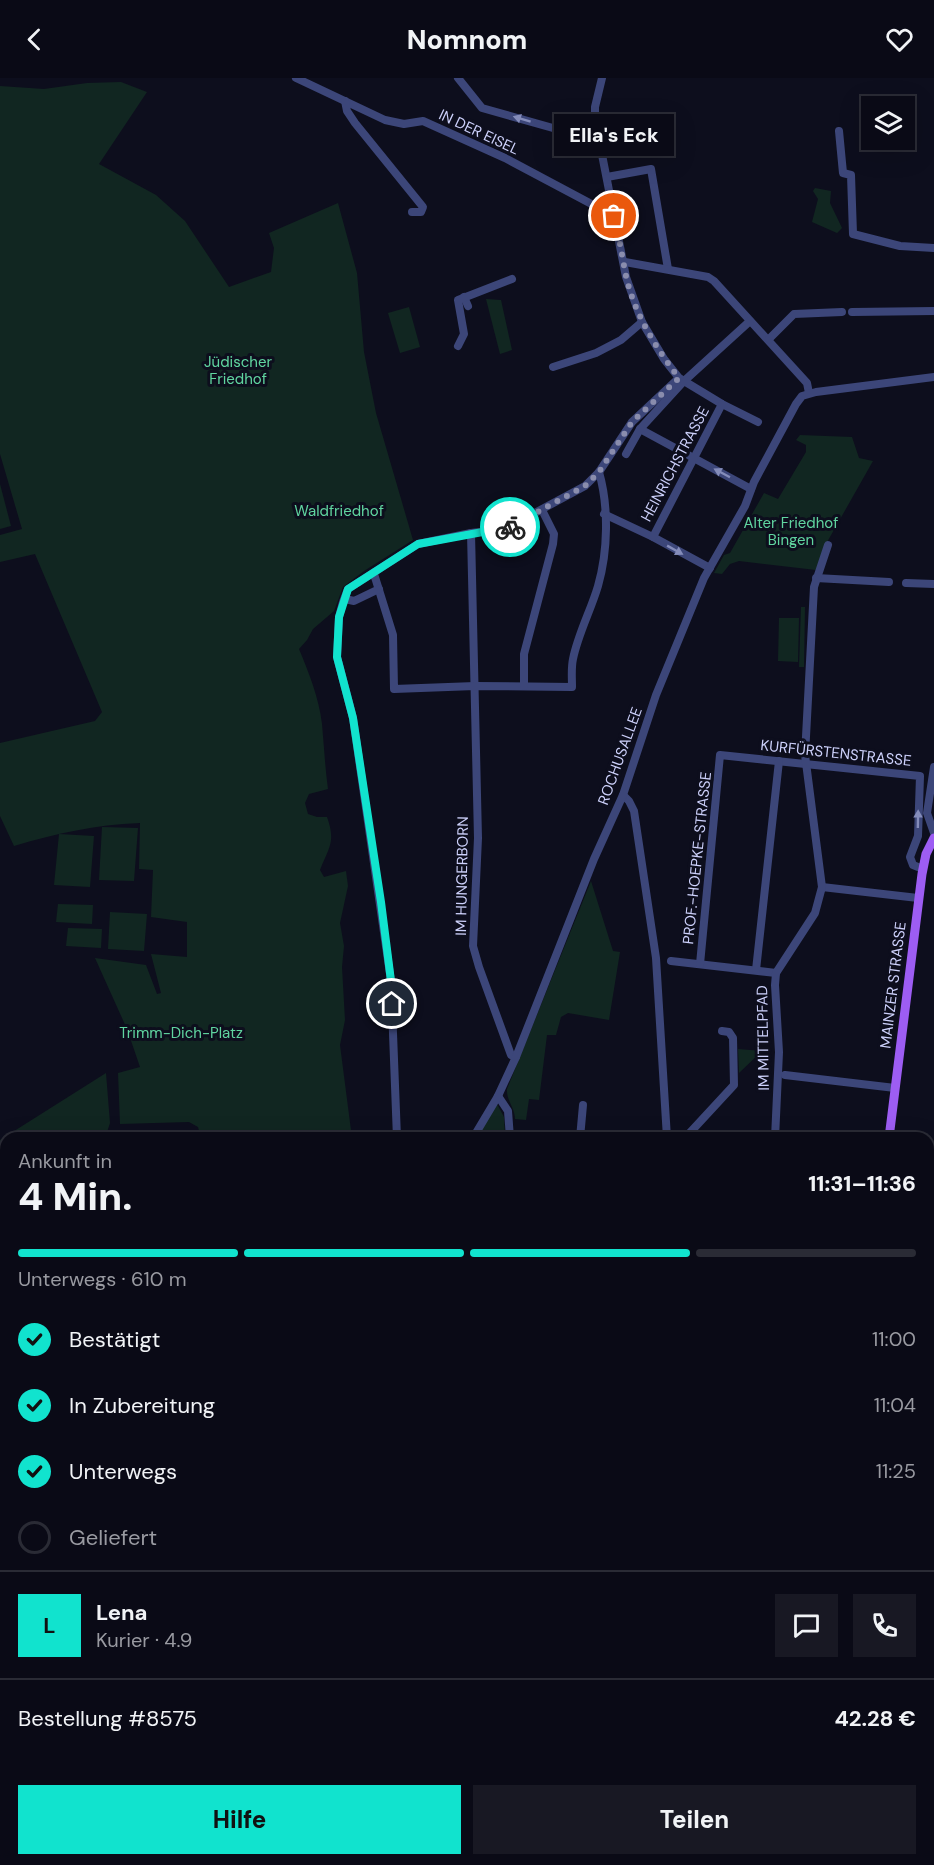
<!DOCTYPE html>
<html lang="de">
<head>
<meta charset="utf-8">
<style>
  :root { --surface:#0a0a16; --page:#181823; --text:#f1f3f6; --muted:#999aa1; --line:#2a2b35; --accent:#11e3ce }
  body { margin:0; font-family:"DM Sans",sans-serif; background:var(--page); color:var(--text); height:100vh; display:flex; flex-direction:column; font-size:22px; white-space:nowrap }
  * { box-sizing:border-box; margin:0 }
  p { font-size:20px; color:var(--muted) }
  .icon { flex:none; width:33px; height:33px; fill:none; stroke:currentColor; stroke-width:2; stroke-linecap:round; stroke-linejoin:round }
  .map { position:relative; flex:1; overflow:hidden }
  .details { position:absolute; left:0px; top:1054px; width:934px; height:734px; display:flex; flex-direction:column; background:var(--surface); border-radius:18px 18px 0 0; box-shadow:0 6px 24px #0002,0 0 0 2px var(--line) }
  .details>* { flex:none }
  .fabs { position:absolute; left:861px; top:18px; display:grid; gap:12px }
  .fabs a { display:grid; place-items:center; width:54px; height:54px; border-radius:0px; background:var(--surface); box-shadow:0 6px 24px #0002,0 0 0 2px var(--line); font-size:30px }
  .pin { position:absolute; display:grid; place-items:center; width:51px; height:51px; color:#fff; margin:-26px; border:3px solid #fff; border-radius:50%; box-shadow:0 2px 6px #0007 }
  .courier { position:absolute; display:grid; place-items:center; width:60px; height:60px; margin:-30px; border:4px solid #11e3ce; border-radius:50%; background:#fff; color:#222; box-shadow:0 2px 8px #0007 }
  .bubble { position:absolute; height:42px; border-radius:0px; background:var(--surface); box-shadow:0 6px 24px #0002,0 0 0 2px var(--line); font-size:20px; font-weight:800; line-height:42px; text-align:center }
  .overview em { font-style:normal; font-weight:800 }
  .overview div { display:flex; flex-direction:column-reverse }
  .overview { display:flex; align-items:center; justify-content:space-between; height:102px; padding:0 18px }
  h1 { font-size:39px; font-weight:800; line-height:45px }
  .bar { display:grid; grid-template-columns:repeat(4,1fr); gap:9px 6px; align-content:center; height:72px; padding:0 18px }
  .bar i { height:8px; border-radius:4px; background:var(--line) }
  .bar .selected { background:var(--accent) }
  .bar p { grid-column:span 4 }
  .line { display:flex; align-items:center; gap:15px; padding:0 18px; border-top:2px solid var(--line) }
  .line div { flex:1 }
  .round { display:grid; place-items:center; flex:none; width:63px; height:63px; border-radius:0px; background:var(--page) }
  ol { padding:0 18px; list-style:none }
  li { display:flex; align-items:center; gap:18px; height:66px }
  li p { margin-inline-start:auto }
  li .icon { padding:6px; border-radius:50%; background:var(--accent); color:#111; stroke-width:4 }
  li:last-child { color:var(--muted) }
  li i { width:33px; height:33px; border:3px solid var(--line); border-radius:50% }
  .cta { display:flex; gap:12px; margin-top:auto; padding:12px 18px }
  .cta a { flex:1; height:69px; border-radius:0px; background:var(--accent); color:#111; font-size:24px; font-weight:800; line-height:69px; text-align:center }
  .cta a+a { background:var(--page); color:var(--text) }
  header { display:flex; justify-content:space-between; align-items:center; height:78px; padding:0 18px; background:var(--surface); font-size:27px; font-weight:800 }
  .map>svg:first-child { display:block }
  .green { fill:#112621 }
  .water { fill:#0f2b3f }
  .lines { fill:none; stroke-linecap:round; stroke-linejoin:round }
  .minor { stroke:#3c4679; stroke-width:8 }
  .major { stroke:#9d5df3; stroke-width:9 }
  .rail { stroke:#11e3ce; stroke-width:2; stroke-dasharray:9 8; stroke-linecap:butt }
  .oneway { fill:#848cba }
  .done { stroke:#8a8dad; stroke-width:6; stroke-dasharray:0 10.8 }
  .route { stroke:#11e3ce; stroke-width:8 }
  .labels { text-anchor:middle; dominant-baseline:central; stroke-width:6; stroke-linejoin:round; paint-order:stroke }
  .street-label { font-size:15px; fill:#cdd1fb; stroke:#0d0e1d }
  .park-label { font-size:15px; fill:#60d5a0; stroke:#0d0e1d }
</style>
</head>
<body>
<header><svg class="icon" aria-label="back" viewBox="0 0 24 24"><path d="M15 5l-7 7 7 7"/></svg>Nomnom<svg class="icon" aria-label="heart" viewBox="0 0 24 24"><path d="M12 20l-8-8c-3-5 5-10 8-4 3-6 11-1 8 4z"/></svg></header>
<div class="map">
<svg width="934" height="1787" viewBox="0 0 934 1787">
  <rect width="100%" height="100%" fill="#0d0e1d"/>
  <!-- green -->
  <g class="green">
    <path d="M121 4 147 14 99 86 156 117 185 143 229 209 271 194 274 170 269 155 338 125 357 195 364 274 376 335 413 462 364 493 343 509 334 533 313 551 307 562 299 571C309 595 319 620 322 646 324 668 325 689 328 711L309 716 305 725 308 736 317 739H327C336 764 329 769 320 792L324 799 346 793 348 808 340 845 344 868 342 889 345 942 340 967 352 1060H201L198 1049 189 1044 120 1046 118 995 140 989 127 951 95 880 146 887 157 916 161 915 151 876 187 879V844L151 839 153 792 139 791 140 745C94 747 58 755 14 768L0 738V665L95 643 102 634 35 476 0 484V457L22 451 0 376V8L44 11 87 5Z"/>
    <path d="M815 110 831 113 830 125 842 150 837 155 812 144 818 121 813 113Z"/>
    <path d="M486 221 501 222 512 272 500 276Z"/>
    <path d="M409 229 420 269 400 275 388 235Z"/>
    <path d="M800 357 852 359 859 380 873 383 826 466 816 492 739 483 730 486 722 496 714 495 724 477 730 475 764 415 778 421 806 374V367L796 362Z"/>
    <path d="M0 406 11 448 0 451Z"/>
    <path d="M801 529H805L804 589H799Z"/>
    <path d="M779 540H799L798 584 778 583Z"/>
    <path d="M102 749 138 750 134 803 99 802Z"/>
    <path d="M59 756 94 758 90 809 54 807Z"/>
    <path d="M591 803 613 873 620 874 609 942 568 935 561 939 556 957H547L539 1022 529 1021 526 1042 515 1041C515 1030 506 1022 507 1011Z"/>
    <path d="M58 826 93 827 92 846 56 844Z"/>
    <path d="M110 834 147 836 144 873 108 871Z"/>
    <path d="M68 850 102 851 101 870 66 868Z"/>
    <path d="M738 971 762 973 739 995Z"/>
    <path d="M106 995 110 1045 105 1060H6V1143L0 1134V1107L5 1103 0 1093V1062Z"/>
    <path d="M497 1026 504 1039 505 1060H476Z"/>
    <rect x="346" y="1782" width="226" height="5"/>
  </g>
  <!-- water -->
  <path class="water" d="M934 1478V1787H864L865 1782H928V1495Z"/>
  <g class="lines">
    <!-- minor -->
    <g class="minor">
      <path d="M296 0 385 42 404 46 423 43 505 80 599 130 613 133"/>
      <path d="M458 0 482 30 585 59 599 57"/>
      <path d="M602 0 595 29V41L626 199 642 244 664 281 679 300 722 326 758 344"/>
      <path d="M345 23 347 33 355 45 423 129 421 134H412"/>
      <path d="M839 53 843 95 851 97 853 156 900 168 934 170"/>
      <path d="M607 99 651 91 668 191"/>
      <path d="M625 184 708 199 714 203 807 305 809 315"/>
      <path d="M464 219 468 228"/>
      <path d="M852 234 934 233"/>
      <path d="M769 261 794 236 842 234"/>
      <path d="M458 268 464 256 458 222 512 201"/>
      <path d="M553 289 596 275 621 262 642 244"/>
      <path d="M640 351 751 411"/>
      <path d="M626 376 640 351 683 304 750 243"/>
      <path d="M604 436 653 459 710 490"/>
      <path d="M471 455 478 760 473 868 479 889 511 977 516 979"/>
      <path d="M653 459 722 326"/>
      <path d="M374 496 393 557 394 611 475 608 572 609C572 600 571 590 573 581 578 556 591 532 598 508 608 473 609 429 599 394"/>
      <path d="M816 500 889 504"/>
      <path d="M906 505 934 506"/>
      <path d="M345 521 354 523 379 511"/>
      <path d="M524 608V576L553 466 554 456 542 432"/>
      <path d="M934 689 927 735 934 755"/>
      <path d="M623 717 629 723 634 733 656 880 667 1060"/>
      <path d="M822 809 918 820"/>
      <path d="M671 883 776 895"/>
      <path d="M700 886 720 677 920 698 918 758 910 779 913 787 923 791"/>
      <path d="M756 892 779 683"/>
      <path d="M785 997 895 1010"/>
      <path d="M498 1018 508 1033 510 1060"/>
      <path d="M397 1060 391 903 353 640 337 579 339 539 343 524 348 511 418 466 471 455 505 451 585 408 599 394 632 344 679 300"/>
      <path d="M473 1060 498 1018 516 979 594 781 623 717 656 617 704 500 745 428 754 404 796 326 802 318 816 314 934 299"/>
      <path d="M580 1060 583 1027"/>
      <path d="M685 1060 734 1007 733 960 729 954 722 953"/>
      <path d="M775 1060 779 974 775 907 776 895 815 835 822 809 805 677 814 509 828 467"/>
      <path d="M928 1376 934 1369"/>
      <path d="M928 1410 934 1389"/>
    </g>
    <!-- major -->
    <g class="major">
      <path d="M889 1060 922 796 926 776 934 760"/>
      <path d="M800 1787 801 1782"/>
    </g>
    <!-- rail -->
    <g class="rail">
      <path d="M928 1224 934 1193"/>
      <path d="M928 1267 934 1237"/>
      <path d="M833 1787 834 1782"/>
    </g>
  </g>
  <!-- one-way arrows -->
  <defs><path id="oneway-solid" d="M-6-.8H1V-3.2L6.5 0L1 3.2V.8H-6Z" transform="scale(1.5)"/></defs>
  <g class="oneway">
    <use href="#oneway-solid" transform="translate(522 41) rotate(-163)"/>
    <use href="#oneway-solid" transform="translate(722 395) rotate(-152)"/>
    <use href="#oneway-solid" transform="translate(675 472) rotate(29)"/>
    <use href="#oneway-solid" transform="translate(918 741) rotate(-89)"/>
  </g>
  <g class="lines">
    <!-- done -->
    <path class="done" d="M510 449 585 408 599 394 632 344 679 300C656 270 634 235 626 198 622 178 619 158 614 138"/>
    <!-- route -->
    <path class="route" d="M392 926 391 903 381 824 353 640 337 579 339 539 348 511 418 466 510 449"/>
  </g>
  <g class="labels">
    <!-- street labels -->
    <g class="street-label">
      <text transform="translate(479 54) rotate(25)">IN DER EISEL</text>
      <text transform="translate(675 386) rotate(-62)">HEINRICHSTRASSE</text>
      <text transform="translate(836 675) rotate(6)">KURFÜRSTENSTRASSE</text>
      <text transform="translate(620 678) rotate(-70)">ROCHUSALLEE</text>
      <text transform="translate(697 780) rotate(-84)">PROF.-HOEPKE-STRASSE</text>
      <text transform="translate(462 798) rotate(-89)">IM HUNGERBORN</text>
      <text transform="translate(893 907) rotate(-83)">MAINZER STRASSE</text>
      <text transform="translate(763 960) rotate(-91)">IM MITTELPFAD</text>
    </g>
    <!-- park labels -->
    <g class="park-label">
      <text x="238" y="284">Jüdischer<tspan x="238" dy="17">Friedhof</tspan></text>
      <text x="339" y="433">Waldfriedhof</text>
      <text x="791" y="445">Alter Friedhof<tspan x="791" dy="17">Bingen</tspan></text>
      <text x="181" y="955">Trimm-Dich-Platz</text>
    </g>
  </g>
</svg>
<div class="fabs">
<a><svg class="icon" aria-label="layers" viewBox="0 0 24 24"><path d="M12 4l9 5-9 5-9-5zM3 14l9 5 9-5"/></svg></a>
</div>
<div class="pin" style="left:614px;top:138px;background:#ea580c"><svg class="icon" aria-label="bag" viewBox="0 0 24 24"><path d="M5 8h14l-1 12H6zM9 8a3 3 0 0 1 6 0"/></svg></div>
<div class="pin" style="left:392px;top:926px;background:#1f2937"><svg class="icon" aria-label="home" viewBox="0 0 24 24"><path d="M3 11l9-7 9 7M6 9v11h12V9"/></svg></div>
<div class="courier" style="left:510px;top:449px"><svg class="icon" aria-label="bike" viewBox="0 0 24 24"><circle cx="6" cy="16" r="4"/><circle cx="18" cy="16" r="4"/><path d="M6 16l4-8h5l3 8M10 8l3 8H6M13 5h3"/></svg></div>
<div class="bubble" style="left:554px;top:36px;width:120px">Ella's Eck</div>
<section class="details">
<div class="overview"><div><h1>4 Min.</h1><p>Ankunft in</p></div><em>11:31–11:36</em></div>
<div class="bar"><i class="selected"></i><i class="selected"></i><i class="selected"></i><i></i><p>Unterwegs · 610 m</p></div>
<ol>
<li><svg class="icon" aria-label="check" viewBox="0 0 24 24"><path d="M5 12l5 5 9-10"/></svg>Bestätigt<p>11:00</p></li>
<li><svg class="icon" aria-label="check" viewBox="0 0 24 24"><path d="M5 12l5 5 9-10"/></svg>In Zubereitung<p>11:04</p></li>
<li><svg class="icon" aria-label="check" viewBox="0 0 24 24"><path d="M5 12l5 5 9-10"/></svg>Unterwegs<p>11:25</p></li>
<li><i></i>Geliefert</li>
</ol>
<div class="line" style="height:108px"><b class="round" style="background:var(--accent);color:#111">L</b><div><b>Lena</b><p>Kurier · 4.9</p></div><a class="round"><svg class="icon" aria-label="chat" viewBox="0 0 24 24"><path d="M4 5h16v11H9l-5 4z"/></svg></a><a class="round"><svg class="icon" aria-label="phone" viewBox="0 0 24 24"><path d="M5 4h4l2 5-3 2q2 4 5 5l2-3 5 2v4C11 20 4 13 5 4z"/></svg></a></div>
<div class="line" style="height:78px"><div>Bestellung #8575</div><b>42.28 €</b></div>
<div class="cta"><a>Hilfe</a><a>Teilen</a></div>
</section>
</div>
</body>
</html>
